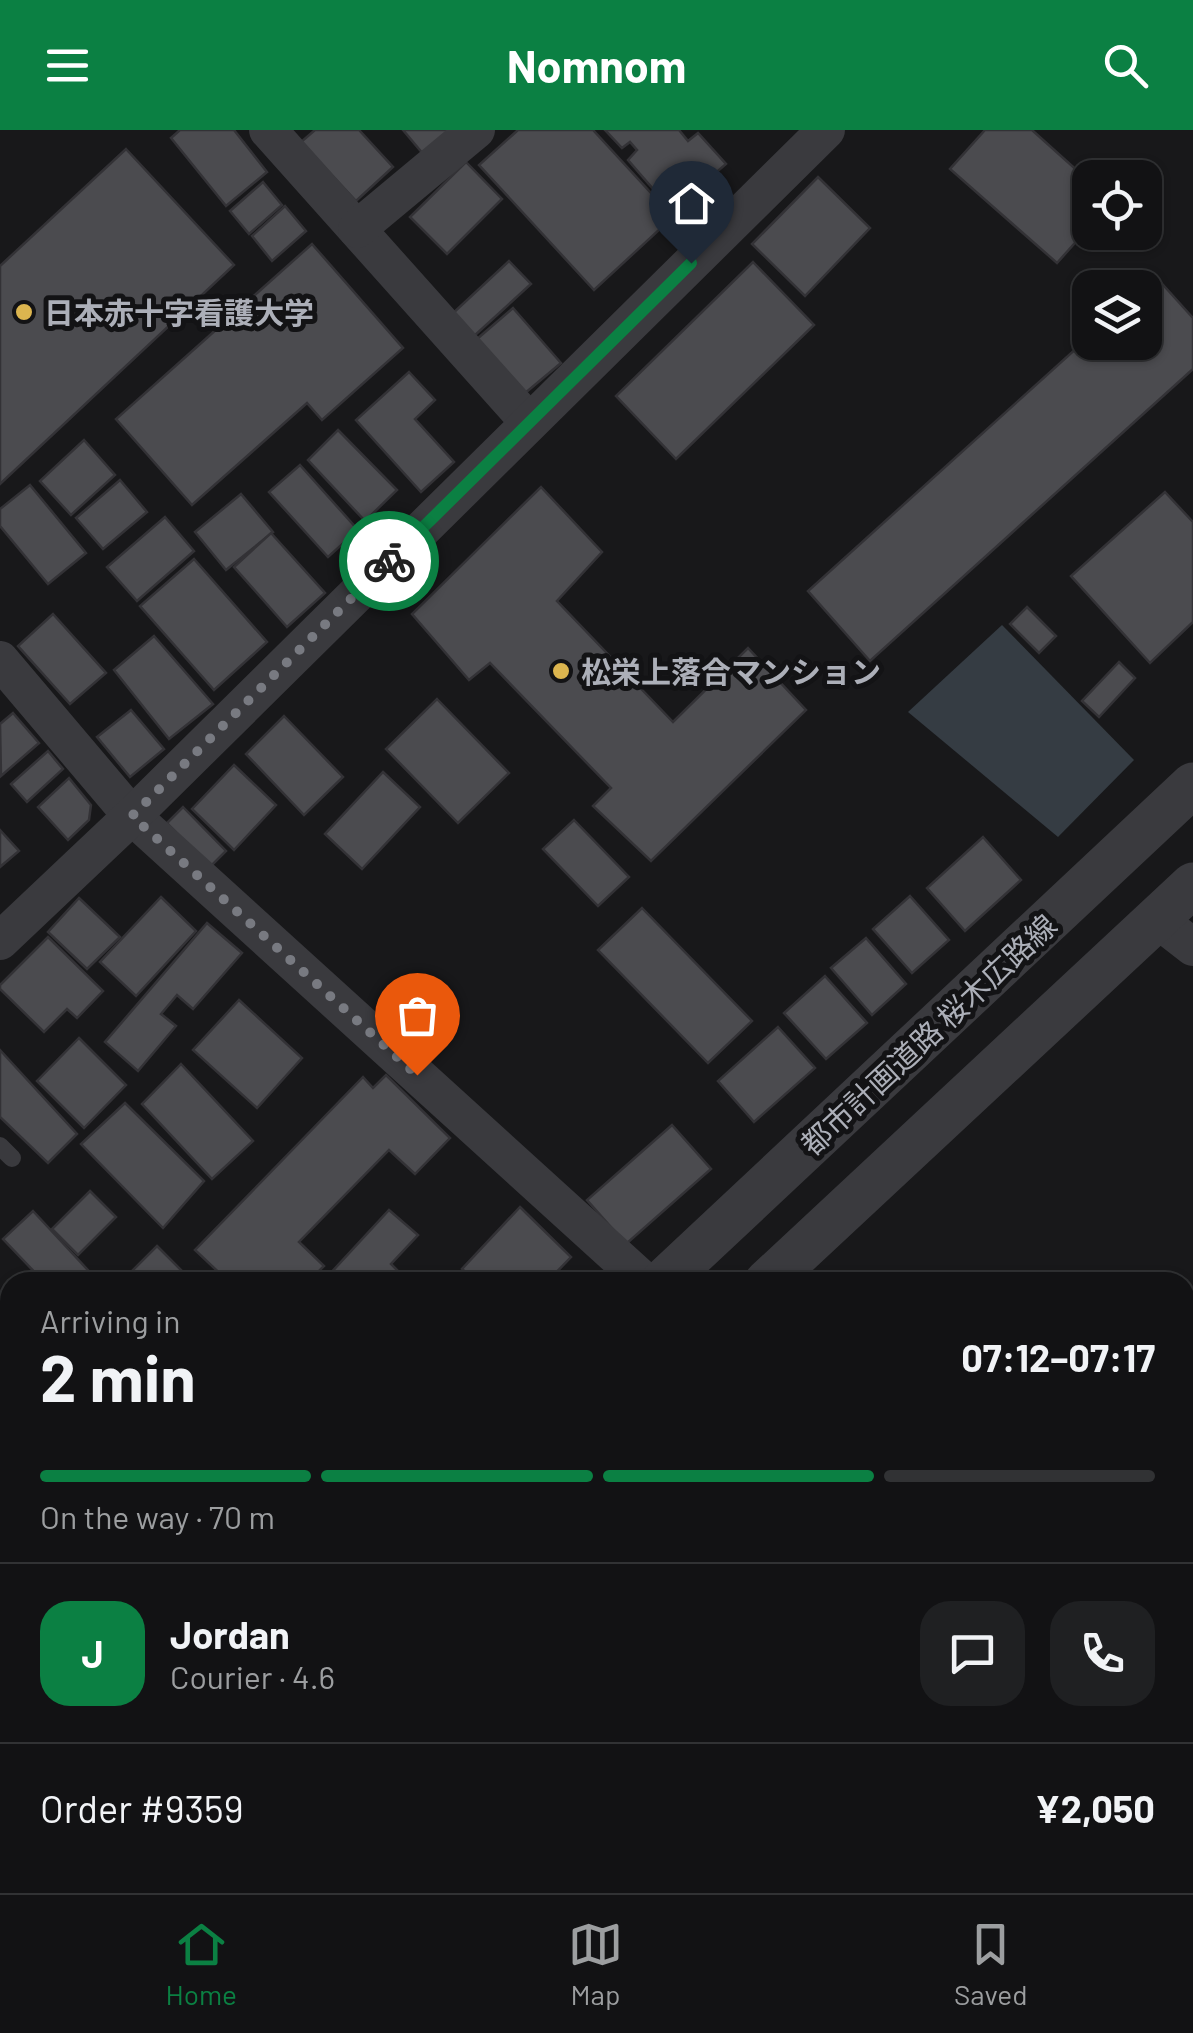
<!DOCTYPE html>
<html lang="en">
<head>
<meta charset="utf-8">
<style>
  :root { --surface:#121214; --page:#1f2022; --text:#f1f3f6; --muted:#9c9ea0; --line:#313234; --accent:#0b8043 }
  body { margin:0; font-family:Barlow,"Noto Sans JP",sans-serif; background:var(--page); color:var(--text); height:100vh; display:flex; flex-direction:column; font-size:38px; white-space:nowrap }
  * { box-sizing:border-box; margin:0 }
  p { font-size:32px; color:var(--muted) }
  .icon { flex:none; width:55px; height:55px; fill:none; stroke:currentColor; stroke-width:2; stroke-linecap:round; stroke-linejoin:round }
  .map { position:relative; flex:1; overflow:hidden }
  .details { position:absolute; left:0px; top:1142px; width:1195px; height:622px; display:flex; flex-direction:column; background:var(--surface); border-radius:30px 30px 0 0; box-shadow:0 2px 8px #0004,0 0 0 2px var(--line) }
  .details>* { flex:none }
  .controls { position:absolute; left:1072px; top:30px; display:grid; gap:20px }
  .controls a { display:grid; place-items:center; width:90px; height:90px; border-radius:20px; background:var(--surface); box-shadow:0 2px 8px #0004,0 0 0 2px var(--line); font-size:50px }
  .pin { position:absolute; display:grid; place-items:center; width:85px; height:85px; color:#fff; margin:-102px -42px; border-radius:50% 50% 50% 0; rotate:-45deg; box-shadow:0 0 10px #0007 }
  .pin .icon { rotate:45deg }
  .courier { position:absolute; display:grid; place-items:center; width:100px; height:100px; margin:-50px; border:8px solid #0b8043; border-radius:50%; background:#fff; color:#222; box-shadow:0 2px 12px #0007 }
  .headline em { font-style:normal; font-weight:700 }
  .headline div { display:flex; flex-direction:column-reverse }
  .headline { display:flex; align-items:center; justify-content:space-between; height:170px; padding:0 40px }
  h1 { font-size:65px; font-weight:700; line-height:75px }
  .bar { display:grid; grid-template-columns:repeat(4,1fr); gap:15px 10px; align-content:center; height:120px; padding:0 40px }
  .bar i { height:12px; border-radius:8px; background:var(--line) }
  .bar .selected { background:var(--accent) }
  .bar p { grid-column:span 4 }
  .line { display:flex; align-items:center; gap:25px; padding:0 40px; border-top:2px solid var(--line) }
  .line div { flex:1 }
  .round { display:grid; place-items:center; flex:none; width:105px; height:105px; border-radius:30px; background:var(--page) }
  header { display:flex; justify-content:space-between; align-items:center; height:130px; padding:0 40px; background:var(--accent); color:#fff; font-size:45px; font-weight:700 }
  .tabs { display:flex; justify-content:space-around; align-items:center; height:140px; border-top:2px solid var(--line); background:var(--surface); font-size:28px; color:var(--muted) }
  .tabs a { display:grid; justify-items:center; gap:5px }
  .tabs .selected { color:var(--accent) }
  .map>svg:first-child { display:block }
  .water { fill:#353c43 }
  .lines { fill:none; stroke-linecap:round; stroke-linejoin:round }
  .river { stroke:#353c43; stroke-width:78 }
  .building { fill:#4b4b4f; stroke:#333236; stroke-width:2.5 }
  .service { stroke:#3a3a3e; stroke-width:18 }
  .minor { stroke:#3a3a3e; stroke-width:38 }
  .tertiary { stroke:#3a3a3e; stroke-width:45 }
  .done { stroke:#787a81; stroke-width:10; stroke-dasharray:0 18 }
  .route { stroke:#0b8043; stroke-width:12 }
  .poi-dot { fill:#dcb54f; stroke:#131315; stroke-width:4 }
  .labels { text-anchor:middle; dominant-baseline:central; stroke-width:10; stroke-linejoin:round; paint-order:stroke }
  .poi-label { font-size:30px; font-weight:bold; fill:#acafb8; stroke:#131315; text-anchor:start }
  .street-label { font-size:30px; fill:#acafb8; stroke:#131315 }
</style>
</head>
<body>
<header><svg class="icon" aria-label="menu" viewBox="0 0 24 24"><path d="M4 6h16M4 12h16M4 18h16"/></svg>Nomnom<svg class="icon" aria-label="search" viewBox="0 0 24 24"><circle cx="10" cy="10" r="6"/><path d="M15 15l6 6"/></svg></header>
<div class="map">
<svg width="1193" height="1763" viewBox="0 0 1193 1763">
  <rect width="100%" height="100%" fill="#18181a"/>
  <!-- water -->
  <path class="water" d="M1002 495 1134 630 1058 707 908 582Z"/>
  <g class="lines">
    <!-- river -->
    <g class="river">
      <path d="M1185 1365 1193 1360"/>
      <path d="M540 1763 553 1755"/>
    </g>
  </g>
  <!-- building -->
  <g class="building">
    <path d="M180 0H234L267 42 226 76 171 8Z"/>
    <path d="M315 0H359L393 37 356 71 301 12Z"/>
    <path d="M403 0H454L424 25Z"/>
    <path d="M518 0H593L673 87 594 160 479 35Z"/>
    <path d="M605 0H679L688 11 698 3 726 34 696 60 689 52 669 71 658 57 654 60 628 30 637 20 630 12 622 18Z"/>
    <path d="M985 0H1032L1090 52V96L1057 133 950 39Z"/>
    <path d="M126 19 234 135 0 354V136Z"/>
    <path d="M466 32 502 69 447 124 410 87Z"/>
    <path d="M818 47 870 98 805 166 752 114Z"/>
    <path d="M263 52 282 75 249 104 230 81Z"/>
    <path d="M285 76 306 101 272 131 252 106Z"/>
    <path d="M312 114 403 218 322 290 307 273 192 375 116 289Z"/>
    <path d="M509 131 531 154 473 207 452 184Z"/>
    <path d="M753 132 814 195 676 329 616 266Z"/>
    <path d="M1156 147 1193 188V239L870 531 808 461 1090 206V212H1145L1144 158Z"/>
    <path d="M513 178 561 233 524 264 477 209Z"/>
    <path d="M409 242 435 270 415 289 454 332 421 362 356 290Z"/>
    <path d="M338 300 397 360 365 391 308 330Z"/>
    <path d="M84 310 115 345 71 385 40 351Z"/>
    <path d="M300 335 358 400 328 427 269 362Z"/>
    <path d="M120 350 147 382 103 419 76 388Z"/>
    <path d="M30 355 86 423 48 454 0 396V379Z"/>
    <path d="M541 357 602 422 557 471 673 592 748 518 806 580 651 731 593 676 611 658 490 533 469 550 412 484Z"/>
    <path d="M1165 362 1193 392V492L1150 533 1071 446Z"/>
    <path d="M241 364 273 402 226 440 195 402Z"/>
    <path d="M165 387 194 421 137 471 107 437Z"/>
    <path d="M271 403 325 463 287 497 234 437Z"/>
    <path d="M194 429 267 512 214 560 140 476Z"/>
    <path d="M1027 477 1056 506 1039 523 1010 494Z"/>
    <path d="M53 484 106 543 70 574 18 516Z"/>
    <path d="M154 506 213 574 169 609 114 540Z"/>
    <path d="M1119 532 1135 548 1099 587 1082 571Z"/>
    <path d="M437 569 509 643 458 693 386 619Z"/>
    <path d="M131 580 164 619 130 647 97 607Z"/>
    <path d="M13 583 39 613 1 646 0 594Z"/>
    <path d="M284 586 343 647 304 685 246 624Z"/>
    <path d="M48 621 63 639 27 672 11 654Z"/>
    <path d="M234 635 276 675 234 720 192 679Z"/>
    <path d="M383 642 420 677 362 739 325 704Z"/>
    <path d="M69 648 91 675 89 690 68 710 38 677Z"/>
    <path d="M183 677 226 721 210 737 167 693Z"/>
    <path d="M574 690 629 747 598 776 543 719Z"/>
    <path d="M0 700 19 721 0 737Z"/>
    <path d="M983 707 1021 750 965 801 927 758Z"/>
    <path d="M910 766 949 810 912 843 873 799Z"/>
    <path d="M161 767 196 801 136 866 100 832Z"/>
    <path d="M79 768 120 807 87 839 48 802Z"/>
    <path d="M642 778 752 891 708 933 598 820Z"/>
    <path d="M207 793 242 823 193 879 177 865 161 884 176 896 138 941 105 912Z"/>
    <path d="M48 807 103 861 77 888 67 879 44 902 0 859V855Z"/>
    <path d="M866 808 906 854 872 885 831 838Z"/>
    <path d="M825 846 867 893 826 929 784 883Z"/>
    <path d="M239 870 302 928 257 978 193 920Z"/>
    <path d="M778 897 815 938 754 992 718 951Z"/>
    <path d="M79 908 126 955 84 998 37 951Z"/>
    <path d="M0 920 77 1004 48 1033 0 987Z"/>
    <path d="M181 934 253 1011 212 1049 142 974Z"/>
    <path d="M386 945 450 1008 415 1044 389 1020 299 1112 324 1136 308 1152H229L195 1120 363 947 373 958Z"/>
    <path d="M125 973 204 1051 163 1098 81 1014Z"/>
    <path d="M672 995 711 1039 626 1114 587 1070Z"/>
    <path d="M90 1061 116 1087 78 1125 52 1099Z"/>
    <path d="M520 1077 571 1127 547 1152H477L462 1139Z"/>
    <path d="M389 1080 418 1105 391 1134 402 1145 394 1152H333L327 1147Z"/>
    <path d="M33 1081 99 1152H44L3 1109Z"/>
    <path d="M157 1116 193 1152H121Z"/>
    <path d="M10 1168V1232L0 1242V1178Z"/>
    <path d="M0 1380 10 1389V1427L0 1437Z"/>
    <path d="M10 1441V1490L9 1491 0 1483V1451Z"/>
    <path d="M10 1582V1626L0 1616V1591Z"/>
    <path d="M851 1755H916L906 1763H858Z"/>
  </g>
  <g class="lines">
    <!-- service -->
    <path class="service" d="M0 1016 12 1028"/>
    <!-- minor -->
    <g class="minor">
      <path d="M268 0 529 292"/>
      <path d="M357 99 476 0"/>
      <path d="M0 530 132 686 645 1152"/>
      <path d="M1157 789 1193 817"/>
      <path d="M0 811 132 686 826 0"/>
      <path d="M0 1320 10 1330"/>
      <path d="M1185 1650 1193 1657"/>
      <path d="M443 1755 453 1763"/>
    </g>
    <!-- tertiary -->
    <g class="tertiary">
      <path d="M663 1152 1193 655"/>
      <path d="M767 1152 1193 755"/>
      <path d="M20 1763 28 1755"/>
      <path d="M123 1763 131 1755"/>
    </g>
  </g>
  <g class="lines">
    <!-- done -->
    <path class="done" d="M389 431 132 686 417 945"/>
    <!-- route -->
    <path class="route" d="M389 431 691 133"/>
  </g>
  <!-- markers -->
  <g class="poi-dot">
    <circle cx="24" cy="182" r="10"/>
    <circle cx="561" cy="541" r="10"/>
  </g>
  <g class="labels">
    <!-- poi labels -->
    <g class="poi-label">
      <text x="44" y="182">日本赤十字看護大学</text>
      <text x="581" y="541">松栄上落合マンション</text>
    </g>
    <!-- street labels -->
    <g class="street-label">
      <text transform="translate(928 904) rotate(-43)">都市計画道路 桜木広路線</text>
    </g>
  </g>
</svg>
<div class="controls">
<a><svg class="icon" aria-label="locate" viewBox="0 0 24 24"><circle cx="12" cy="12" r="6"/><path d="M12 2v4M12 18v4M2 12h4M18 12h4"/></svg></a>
<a><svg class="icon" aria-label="layers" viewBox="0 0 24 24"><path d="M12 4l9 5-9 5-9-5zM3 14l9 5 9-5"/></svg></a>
</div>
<div class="pin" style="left:417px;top:945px;background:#ea580c"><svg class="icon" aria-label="bag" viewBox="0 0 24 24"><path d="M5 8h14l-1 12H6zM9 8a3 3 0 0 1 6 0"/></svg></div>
<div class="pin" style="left:691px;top:133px;background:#1f2937"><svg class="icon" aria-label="home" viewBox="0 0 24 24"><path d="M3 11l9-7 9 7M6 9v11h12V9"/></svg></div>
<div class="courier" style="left:389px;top:431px"><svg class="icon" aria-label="bike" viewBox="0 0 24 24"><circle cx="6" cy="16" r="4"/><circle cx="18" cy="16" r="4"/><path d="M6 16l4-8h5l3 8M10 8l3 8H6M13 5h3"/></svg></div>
<section class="details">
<div class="headline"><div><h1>2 min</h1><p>Arriving in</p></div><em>07:12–07:17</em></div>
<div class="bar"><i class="selected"></i><i class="selected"></i><i class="selected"></i><i></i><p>On the way · 70 m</p></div>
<div class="line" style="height:180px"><b class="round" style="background:var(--accent);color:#fff">J</b><div><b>Jordan</b><p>Courier · 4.6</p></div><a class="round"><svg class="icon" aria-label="chat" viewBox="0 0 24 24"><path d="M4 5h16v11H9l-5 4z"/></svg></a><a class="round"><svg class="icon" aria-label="phone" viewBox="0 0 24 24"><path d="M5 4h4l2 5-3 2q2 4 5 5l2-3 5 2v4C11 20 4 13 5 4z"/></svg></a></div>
<div class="line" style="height:130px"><div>Order #9359</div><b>¥2,050</b></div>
</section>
</div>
<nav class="tabs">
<a class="selected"><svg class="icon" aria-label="home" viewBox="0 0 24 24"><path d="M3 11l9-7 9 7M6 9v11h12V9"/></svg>Home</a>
<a><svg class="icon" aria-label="map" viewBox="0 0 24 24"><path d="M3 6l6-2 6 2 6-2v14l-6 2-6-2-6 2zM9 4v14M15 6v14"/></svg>Map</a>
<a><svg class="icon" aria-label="saved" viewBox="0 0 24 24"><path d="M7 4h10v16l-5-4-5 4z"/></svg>Saved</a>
</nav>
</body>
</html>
